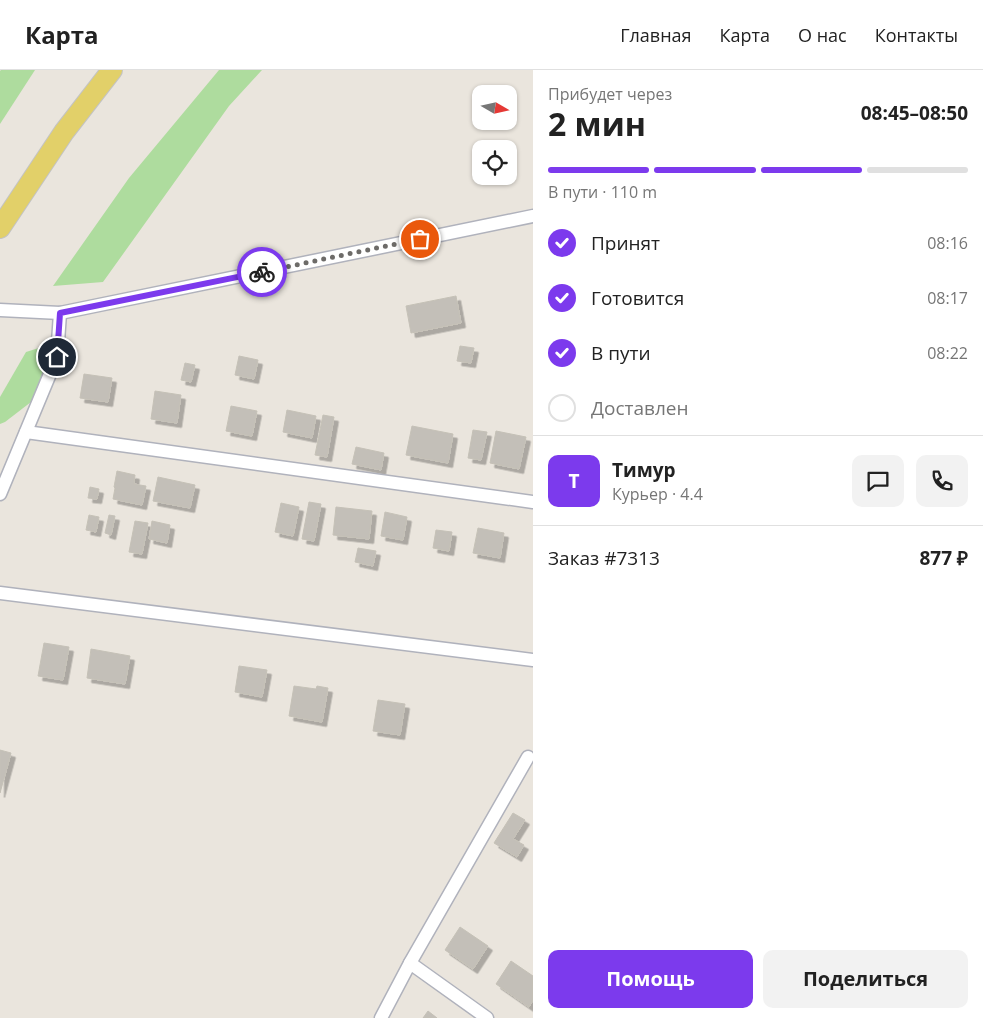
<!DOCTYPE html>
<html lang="ru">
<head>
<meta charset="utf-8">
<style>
  :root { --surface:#fff; --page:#f2f2f2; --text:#222; --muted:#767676; --line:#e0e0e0; --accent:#7c3aed }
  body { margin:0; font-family:"Open Sans",sans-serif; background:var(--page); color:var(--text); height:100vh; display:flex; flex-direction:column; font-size:19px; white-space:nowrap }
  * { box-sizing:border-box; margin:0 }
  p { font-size:16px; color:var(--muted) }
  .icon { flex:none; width:28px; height:28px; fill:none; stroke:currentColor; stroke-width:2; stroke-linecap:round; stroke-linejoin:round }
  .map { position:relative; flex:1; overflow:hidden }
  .sheet { display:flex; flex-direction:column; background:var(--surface); width:450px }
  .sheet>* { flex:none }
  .needle { width:32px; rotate:99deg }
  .tools { position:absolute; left:472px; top:15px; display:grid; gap:10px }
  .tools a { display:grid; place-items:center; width:45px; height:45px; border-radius:10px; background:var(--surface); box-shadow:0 1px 4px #0004; font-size:25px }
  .pin { position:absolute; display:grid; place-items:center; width:42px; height:42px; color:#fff; margin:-21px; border:2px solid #fff; border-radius:50%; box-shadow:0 1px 5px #0007 }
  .courier { position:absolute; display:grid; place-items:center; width:50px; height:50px; margin:-25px; border:4px solid #7c3aed; border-radius:50%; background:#fff; color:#222; box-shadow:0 1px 6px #0007 }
  .overview em { font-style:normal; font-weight:700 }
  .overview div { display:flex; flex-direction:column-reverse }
  .overview { display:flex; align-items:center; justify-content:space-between; height:85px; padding:0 15px }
  h1 { font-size:32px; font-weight:700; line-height:38px }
  .bar { display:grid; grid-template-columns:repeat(4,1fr); gap:8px 5px; align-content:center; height:60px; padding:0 15px }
  .bar i { height:6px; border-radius:4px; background:var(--line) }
  .bar .current { background:var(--accent) }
  .bar p { grid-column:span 4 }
  .line { display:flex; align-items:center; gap:12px; padding:0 15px; border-top:1px solid var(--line) }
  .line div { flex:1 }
  .round { display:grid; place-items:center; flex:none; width:52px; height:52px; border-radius:10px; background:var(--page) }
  ol { padding:0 15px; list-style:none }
  li { display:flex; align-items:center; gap:15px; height:55px }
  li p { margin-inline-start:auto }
  li .icon { padding:5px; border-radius:50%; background:var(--accent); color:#fff; stroke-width:4 }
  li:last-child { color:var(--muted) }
  li i { width:28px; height:28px; border:2px solid var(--line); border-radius:50% }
  .primary-button { display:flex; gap:10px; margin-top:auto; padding:10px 15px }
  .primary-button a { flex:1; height:58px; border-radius:10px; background:var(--accent); color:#fff; font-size:20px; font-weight:700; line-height:58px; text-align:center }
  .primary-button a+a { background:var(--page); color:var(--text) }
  header { display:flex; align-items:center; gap:30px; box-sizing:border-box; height:70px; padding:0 25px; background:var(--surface); border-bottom:1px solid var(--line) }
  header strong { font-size:24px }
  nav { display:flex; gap:28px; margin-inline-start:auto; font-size:18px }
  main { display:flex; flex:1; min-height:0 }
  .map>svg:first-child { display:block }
  .green { fill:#aedc9e }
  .building { fill:#c3bfb8; stroke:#c5c1b7; filter:url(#shadow) }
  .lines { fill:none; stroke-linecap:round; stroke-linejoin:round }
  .street-casing { stroke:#b0b2bc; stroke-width:15 }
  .primary-casing { stroke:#c3c3c3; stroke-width:22 }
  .street { stroke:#fff; stroke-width:12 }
  .primary { stroke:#e2d069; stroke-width:20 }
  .done { stroke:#6d6b68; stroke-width:5; stroke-dasharray:0 9 }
  .route { stroke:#7c3aed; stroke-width:6 }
</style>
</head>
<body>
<header>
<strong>Карта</strong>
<nav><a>Главная</a><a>Карта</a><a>О нас</a><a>Контакты</a></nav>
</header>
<main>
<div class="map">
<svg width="533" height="948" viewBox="0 0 533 948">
  <defs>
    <filter id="shadow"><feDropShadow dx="4.5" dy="4.5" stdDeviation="0" flood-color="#0004"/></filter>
  </defs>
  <rect width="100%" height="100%" fill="#eae5dd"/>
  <!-- green -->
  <g class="green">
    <path d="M1 0H35L0 54V1Z"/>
    <path d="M219 0H262L229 36 103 212 53 216 129 108Z"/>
    <path d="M45 276 50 286 31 332 5 352 0 354V327L26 282Z"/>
  </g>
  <!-- building -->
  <g class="building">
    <path d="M456 226 461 253 411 263 406 236Z"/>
    <path d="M460 276 474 278 471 293 457 291Z"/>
    <path d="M239 286 258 290 254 309 235 305Z"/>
    <path d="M185 293 195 295 191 312 181 310Z"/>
    <path d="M84 304 112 308 108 332 80 328Z"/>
    <path d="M155 321 181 325 177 353 151 349Z"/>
    <path d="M231 336 257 341 252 366 226 361Z"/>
    <path d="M287 340 316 346 312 368 283 362Z"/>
    <path d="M323 345 334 347 327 387 315 385Z"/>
    <path d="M412 356 453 364 448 393 406 385Z"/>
    <path d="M473 360 487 362 481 390 468 388Z"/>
    <path d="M496 361 526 367 519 399 490 393Z"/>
    <path d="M356 377 384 383 381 400 352 394Z"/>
    <path d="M117 401 135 405 134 414 146 416 142 435 113 429 115 418 114 417Z"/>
    <path d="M158 407 195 415 190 438 153 431Z"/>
    <path d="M90 417 99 419 97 429 88 428Z"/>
    <path d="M309 432 321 434 314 471 302 469Z"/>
    <path d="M281 433 299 437 293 466 275 462Z"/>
    <path d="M336 437 372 441 369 469 333 465Z"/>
    <path d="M385 442 407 447 403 470 381 466Z"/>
    <path d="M89 445 99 447 96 462 86 460Z"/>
    <path d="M109 445 115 446 111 465 105 463Z"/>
    <path d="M135 451 148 453 142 484 129 482Z"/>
    <path d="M152 451 170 455 167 473 149 469Z"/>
    <path d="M478 458 504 463 500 488 473 483Z"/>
    <path d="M436 460 452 462 449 481 433 478Z"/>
    <path d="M358 478 376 481 373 496 355 492Z"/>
    <path d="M44 573 69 577 63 610 38 606Z"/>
    <path d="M91 579 130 586 125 614 87 608Z"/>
    <path d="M239 596 267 600 262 627 235 622Z"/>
    <path d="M294 616 316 619 317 616 328 618 322 652 289 646Z"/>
    <path d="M378 630 405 634 400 665 373 661Z"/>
    <path d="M0 680 11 683 0 723Z"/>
    <path d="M513 743 525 750 513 769 524 775 517 787 494 773Z"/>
    <path d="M460 857 488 876 473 899 445 880Z"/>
    <path d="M511 891 533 906V930L529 937 496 914Z"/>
    <path d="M428 941 437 948H423Z"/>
  </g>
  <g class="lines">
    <defs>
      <g id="street">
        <path d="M0 240 60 243 533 146"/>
        <path d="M26 362 533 432"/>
        <path d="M0 424 57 287 60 243"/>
        <path d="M0 523 533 590"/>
        <path d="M410 893 487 948"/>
        <path d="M381 948 410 893 528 687"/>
      </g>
      <path id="primary" d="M0 158 64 62 112 0"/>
    </defs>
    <!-- street casing -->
    <use href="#street" class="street-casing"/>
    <!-- primary casing -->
    <use href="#primary" class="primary-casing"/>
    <!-- street -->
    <use href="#street" class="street"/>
    <!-- primary -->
    <use href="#primary" class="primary"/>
  </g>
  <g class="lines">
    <!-- done -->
    <path class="done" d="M262 202 420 169"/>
    <!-- route -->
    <path class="route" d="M57 287 60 243 262 202"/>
  </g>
</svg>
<div class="tools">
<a><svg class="needle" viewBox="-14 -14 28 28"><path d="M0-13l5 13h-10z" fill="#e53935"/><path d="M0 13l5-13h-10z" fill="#767676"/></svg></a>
<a><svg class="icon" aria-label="locate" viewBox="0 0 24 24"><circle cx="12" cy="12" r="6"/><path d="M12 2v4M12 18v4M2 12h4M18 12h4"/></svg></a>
</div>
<div class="pin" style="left:420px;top:169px;background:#ea580c"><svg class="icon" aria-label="bag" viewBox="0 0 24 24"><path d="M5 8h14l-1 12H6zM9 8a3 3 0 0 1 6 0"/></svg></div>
<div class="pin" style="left:57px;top:287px;background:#1f2937"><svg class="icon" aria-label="home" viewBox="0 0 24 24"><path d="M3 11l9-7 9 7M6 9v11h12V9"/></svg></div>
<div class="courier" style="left:262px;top:202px"><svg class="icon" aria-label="bike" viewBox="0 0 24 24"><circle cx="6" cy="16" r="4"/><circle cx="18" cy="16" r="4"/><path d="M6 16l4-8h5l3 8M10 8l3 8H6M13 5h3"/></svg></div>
</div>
<section class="sheet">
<div class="overview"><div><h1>2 мин</h1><p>Прибудет через</p></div><em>08:45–08:50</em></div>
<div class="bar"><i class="current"></i><i class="current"></i><i class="current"></i><i></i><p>В пути · 110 m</p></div>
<ol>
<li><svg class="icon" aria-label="check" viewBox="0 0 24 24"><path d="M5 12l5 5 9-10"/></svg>Принят<p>08:16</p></li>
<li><svg class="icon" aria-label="check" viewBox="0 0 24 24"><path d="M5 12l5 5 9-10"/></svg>Готовится<p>08:17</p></li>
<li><svg class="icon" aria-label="check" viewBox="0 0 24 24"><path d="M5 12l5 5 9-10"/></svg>В пути<p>08:22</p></li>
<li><i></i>Доставлен</li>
</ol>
<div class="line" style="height:90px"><b class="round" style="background:var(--accent);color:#fff">Т</b><div><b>Тимур</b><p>Курьер · 4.4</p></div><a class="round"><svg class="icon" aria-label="chat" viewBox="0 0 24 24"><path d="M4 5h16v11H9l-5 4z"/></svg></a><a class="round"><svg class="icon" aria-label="phone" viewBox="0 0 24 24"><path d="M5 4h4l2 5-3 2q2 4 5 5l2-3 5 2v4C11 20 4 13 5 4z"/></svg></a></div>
<div class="line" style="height:65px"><div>Заказ #7313</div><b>877 ₽</b></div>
<div class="primary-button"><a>Помощь</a><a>Поделиться</a></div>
</section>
</main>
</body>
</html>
